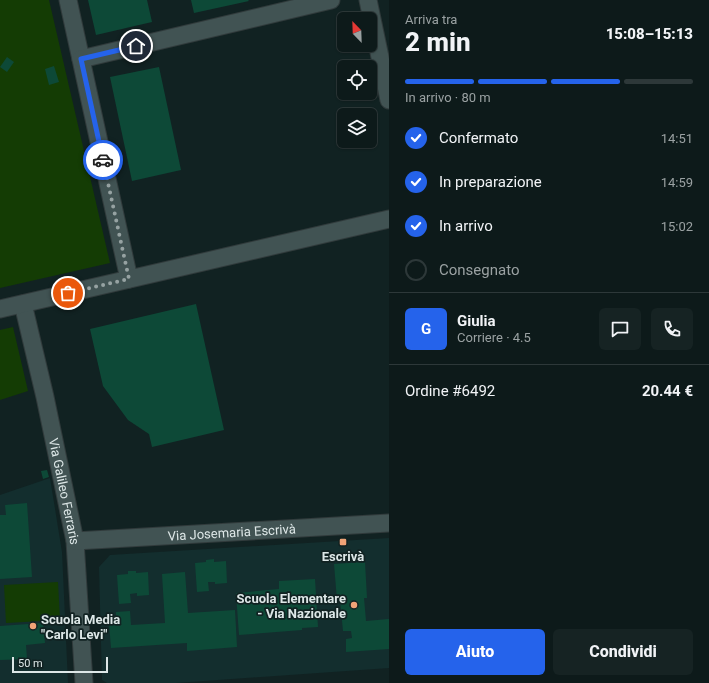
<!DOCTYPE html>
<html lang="it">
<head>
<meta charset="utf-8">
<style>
  :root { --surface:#0d1a1a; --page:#162323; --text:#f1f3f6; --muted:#9aa1a2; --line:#2d3839; --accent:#2563eb }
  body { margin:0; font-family:Roboto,sans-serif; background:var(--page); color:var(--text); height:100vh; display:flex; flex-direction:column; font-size:15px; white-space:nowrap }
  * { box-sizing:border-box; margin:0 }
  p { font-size:13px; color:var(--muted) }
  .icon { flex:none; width:22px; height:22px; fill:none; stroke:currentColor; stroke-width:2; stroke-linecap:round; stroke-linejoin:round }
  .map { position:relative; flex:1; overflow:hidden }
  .panel { display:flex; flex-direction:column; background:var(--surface); width:320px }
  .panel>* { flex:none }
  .needle { width:26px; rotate:337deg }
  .tools { position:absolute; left:337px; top:12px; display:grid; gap:8px }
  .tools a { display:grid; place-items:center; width:40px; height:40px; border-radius:6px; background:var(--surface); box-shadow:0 1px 3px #0004,0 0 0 1px var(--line); font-size:20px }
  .scale { position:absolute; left:12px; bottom:10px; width:96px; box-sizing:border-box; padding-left:4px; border:2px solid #dde7e7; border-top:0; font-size:11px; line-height:14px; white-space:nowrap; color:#dde7e7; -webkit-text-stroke:3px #122; paint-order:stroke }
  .pin { position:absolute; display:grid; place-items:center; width:34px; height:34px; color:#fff; margin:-17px; border:2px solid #fff; border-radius:50%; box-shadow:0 1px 4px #0007 }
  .courier { position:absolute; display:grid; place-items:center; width:40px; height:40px; margin:-20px; border:3px solid #2563eb; border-radius:50%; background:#fff; color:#222; box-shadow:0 1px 5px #0007 }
  .summary em { font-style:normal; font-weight:800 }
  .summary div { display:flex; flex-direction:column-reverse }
  .summary { display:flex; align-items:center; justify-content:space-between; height:68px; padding:0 16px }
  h1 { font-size:26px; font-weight:800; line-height:30px }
  .bar { display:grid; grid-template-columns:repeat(4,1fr); gap:6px 4px; align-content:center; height:48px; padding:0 16px }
  .bar i { height:5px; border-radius:3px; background:var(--line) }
  .bar .on { background:var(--accent) }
  .bar p { grid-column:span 4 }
  .line { display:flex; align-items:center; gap:10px; padding:0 16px; border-top:1px solid var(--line) }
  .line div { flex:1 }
  .round { display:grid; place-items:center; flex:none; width:42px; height:42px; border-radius:6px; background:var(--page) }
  ol { padding:0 16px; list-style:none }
  li { display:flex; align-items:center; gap:12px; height:44px }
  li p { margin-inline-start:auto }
  li .icon { padding:4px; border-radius:50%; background:var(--accent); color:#fff; stroke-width:4 }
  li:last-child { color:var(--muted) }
  li i { width:22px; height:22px; border:2px solid var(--line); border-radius:50% }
  .cta { display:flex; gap:8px; margin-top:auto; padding:8px 16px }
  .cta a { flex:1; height:46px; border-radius:6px; background:var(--accent); color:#fff; font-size:16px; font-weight:800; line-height:46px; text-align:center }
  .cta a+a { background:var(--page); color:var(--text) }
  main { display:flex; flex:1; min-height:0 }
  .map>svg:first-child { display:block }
  .built { fill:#132e2e }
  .green { fill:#143c04 }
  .building { fill:#0d4937 }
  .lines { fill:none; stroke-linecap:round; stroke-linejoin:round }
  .minor-casing { stroke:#313b3c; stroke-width:19 }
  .minor { stroke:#415353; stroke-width:17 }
  .done { stroke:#96a2a2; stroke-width:4; stroke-dasharray:0 7.2 }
  .route { stroke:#2563eb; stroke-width:5 }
  .poi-dot { fill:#efa377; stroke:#122; stroke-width:1.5 }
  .labels { text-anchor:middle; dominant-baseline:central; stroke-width:3.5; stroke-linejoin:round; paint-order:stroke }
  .street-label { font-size:13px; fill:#dde7e7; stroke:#122 }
  .poi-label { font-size:13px; font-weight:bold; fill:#dde7e7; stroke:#122 }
</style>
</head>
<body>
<main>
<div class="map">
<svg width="389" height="683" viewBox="0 0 389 683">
  <rect width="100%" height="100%" fill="#122"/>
  <!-- built -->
  <g class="built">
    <path d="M50 478 62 552 68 683H0V495Z"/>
    <path d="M389 538V668L176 683H107L102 680 99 567 110 555Z"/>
  </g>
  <!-- green -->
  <g class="green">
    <path d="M0 0H49L110 263 0 288Z"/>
    <path d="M13 327 28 391 0 400V330Z"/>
    <path d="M58 582 60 620 6 623 4 585Z"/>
  </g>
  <!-- building -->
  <g class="building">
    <path d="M88 0H147L152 22 96 35Z"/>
    <path d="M191 0H248L249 1 194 13Z"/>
    <path d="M7 57 14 62 7 72 0 67Z"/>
    <path d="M54 66 59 82 49 85 45 69Z"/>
    <path d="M159 67 181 170 132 181 110 77Z"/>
    <path d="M196 304 224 430 152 447 149 434 128 420 103 386 90 329Z"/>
    <path d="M47 470 49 477 43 479 41 471Z"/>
    <path d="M27 503 32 577 0 579V515H6L5 505Z"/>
    <path d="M214 559V562L226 561 227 583 215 584V582H208L209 591 197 592 195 563 206 562V560Z"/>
    <path d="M365 562 367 598H364L366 621 389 619V649L346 652V639L352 638 351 631H343L340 600H337L334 564Z"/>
    <path d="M128 571H136V573L148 572 149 595 137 596V593L130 594 131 603 119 604 117 575 128 574Z"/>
    <path d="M185 572 188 613 235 610 237 647 187 651V643L111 648 109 623 116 622V612L130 611 131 625 165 623 162 574Z"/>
    <path d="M315 579 318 627 302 628V630L239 635 236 593 279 589V581Z"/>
    <path d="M43 623 45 643 26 645 27 659 0 660V626Z"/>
  </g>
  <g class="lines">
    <defs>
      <g id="minor">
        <path d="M68 0 129 279"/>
        <path d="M368 0 389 100"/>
        <path d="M81 59 331 0"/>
        <path id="s1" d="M23 304 45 397 75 541 84 683"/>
        <path d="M0 309 389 219"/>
        <path id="s2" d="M75 541 389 523"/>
      </g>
    </defs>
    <!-- minor casing -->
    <use href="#minor" class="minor-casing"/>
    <!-- minor -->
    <use href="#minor" class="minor"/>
  </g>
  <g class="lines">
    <!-- done -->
    <path class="done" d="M68 293 129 279 103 160"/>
    <!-- route -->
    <path class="route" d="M103 160 81 59 136 46"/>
  </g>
  <!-- markers -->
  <g class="poi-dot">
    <rect x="339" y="538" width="8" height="8" rx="2"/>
    <circle cx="354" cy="605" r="4"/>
    <circle cx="33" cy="626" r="4"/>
  </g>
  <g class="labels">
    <!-- street labels -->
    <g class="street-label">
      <text stroke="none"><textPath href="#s1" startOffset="192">Via Galileo Ferraris</textPath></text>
      <text stroke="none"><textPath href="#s2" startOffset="157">Via Josemaria Escrivà</textPath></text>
    </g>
    <!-- poi labels -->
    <g class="poi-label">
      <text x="343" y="556">Escrivà</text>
      <text x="346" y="598" text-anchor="end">Scuola Elementare<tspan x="346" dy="15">- Via Nazionale</tspan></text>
      <text x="41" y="619" text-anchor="start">Scuola Media<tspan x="41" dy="15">"Carlo Levi"</tspan></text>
    </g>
  </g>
</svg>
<div class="tools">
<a><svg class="needle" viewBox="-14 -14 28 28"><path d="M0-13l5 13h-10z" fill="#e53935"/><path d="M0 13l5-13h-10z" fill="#9aa1a2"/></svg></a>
<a><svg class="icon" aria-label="locate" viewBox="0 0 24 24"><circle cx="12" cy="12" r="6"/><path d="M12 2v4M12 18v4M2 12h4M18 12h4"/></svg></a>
<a><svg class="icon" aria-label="layers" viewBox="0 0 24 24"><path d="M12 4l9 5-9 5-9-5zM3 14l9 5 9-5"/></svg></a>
</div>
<div class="scale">50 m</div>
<div class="pin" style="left:68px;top:293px;background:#ea580c"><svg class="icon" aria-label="bag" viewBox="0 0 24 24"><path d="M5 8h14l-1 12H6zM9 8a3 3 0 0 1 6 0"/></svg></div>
<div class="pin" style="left:136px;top:46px;background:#1f2937"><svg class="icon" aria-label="home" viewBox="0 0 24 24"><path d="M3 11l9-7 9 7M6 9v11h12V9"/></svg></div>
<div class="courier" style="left:103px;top:160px"><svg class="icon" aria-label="car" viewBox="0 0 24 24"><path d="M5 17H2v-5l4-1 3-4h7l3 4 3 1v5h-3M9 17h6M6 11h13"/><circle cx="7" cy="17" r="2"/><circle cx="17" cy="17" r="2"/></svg></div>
</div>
<section class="panel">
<div class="summary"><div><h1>2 min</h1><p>Arriva tra</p></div><em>15:08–15:13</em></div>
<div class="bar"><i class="on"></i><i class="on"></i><i class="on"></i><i></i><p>In arrivo · 80 m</p></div>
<ol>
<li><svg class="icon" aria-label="check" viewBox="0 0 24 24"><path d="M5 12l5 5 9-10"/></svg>Confermato<p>14:51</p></li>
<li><svg class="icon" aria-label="check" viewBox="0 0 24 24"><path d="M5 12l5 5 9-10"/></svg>In preparazione<p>14:59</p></li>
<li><svg class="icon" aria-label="check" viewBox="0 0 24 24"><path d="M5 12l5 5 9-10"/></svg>In arrivo<p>15:02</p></li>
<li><i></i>Consegnato</li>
</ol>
<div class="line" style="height:72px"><b class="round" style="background:var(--accent);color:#fff">G</b><div><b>Giulia</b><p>Corriere · 4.5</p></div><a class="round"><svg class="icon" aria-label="chat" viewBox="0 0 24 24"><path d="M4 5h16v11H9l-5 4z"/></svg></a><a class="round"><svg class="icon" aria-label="phone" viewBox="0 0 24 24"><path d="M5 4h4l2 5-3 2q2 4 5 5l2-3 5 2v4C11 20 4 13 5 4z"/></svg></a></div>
<div class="line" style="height:52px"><div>Ordine #6492</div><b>20.44 €</b></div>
<div class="cta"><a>Aiuto</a><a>Condividi</a></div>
</section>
</main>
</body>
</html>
